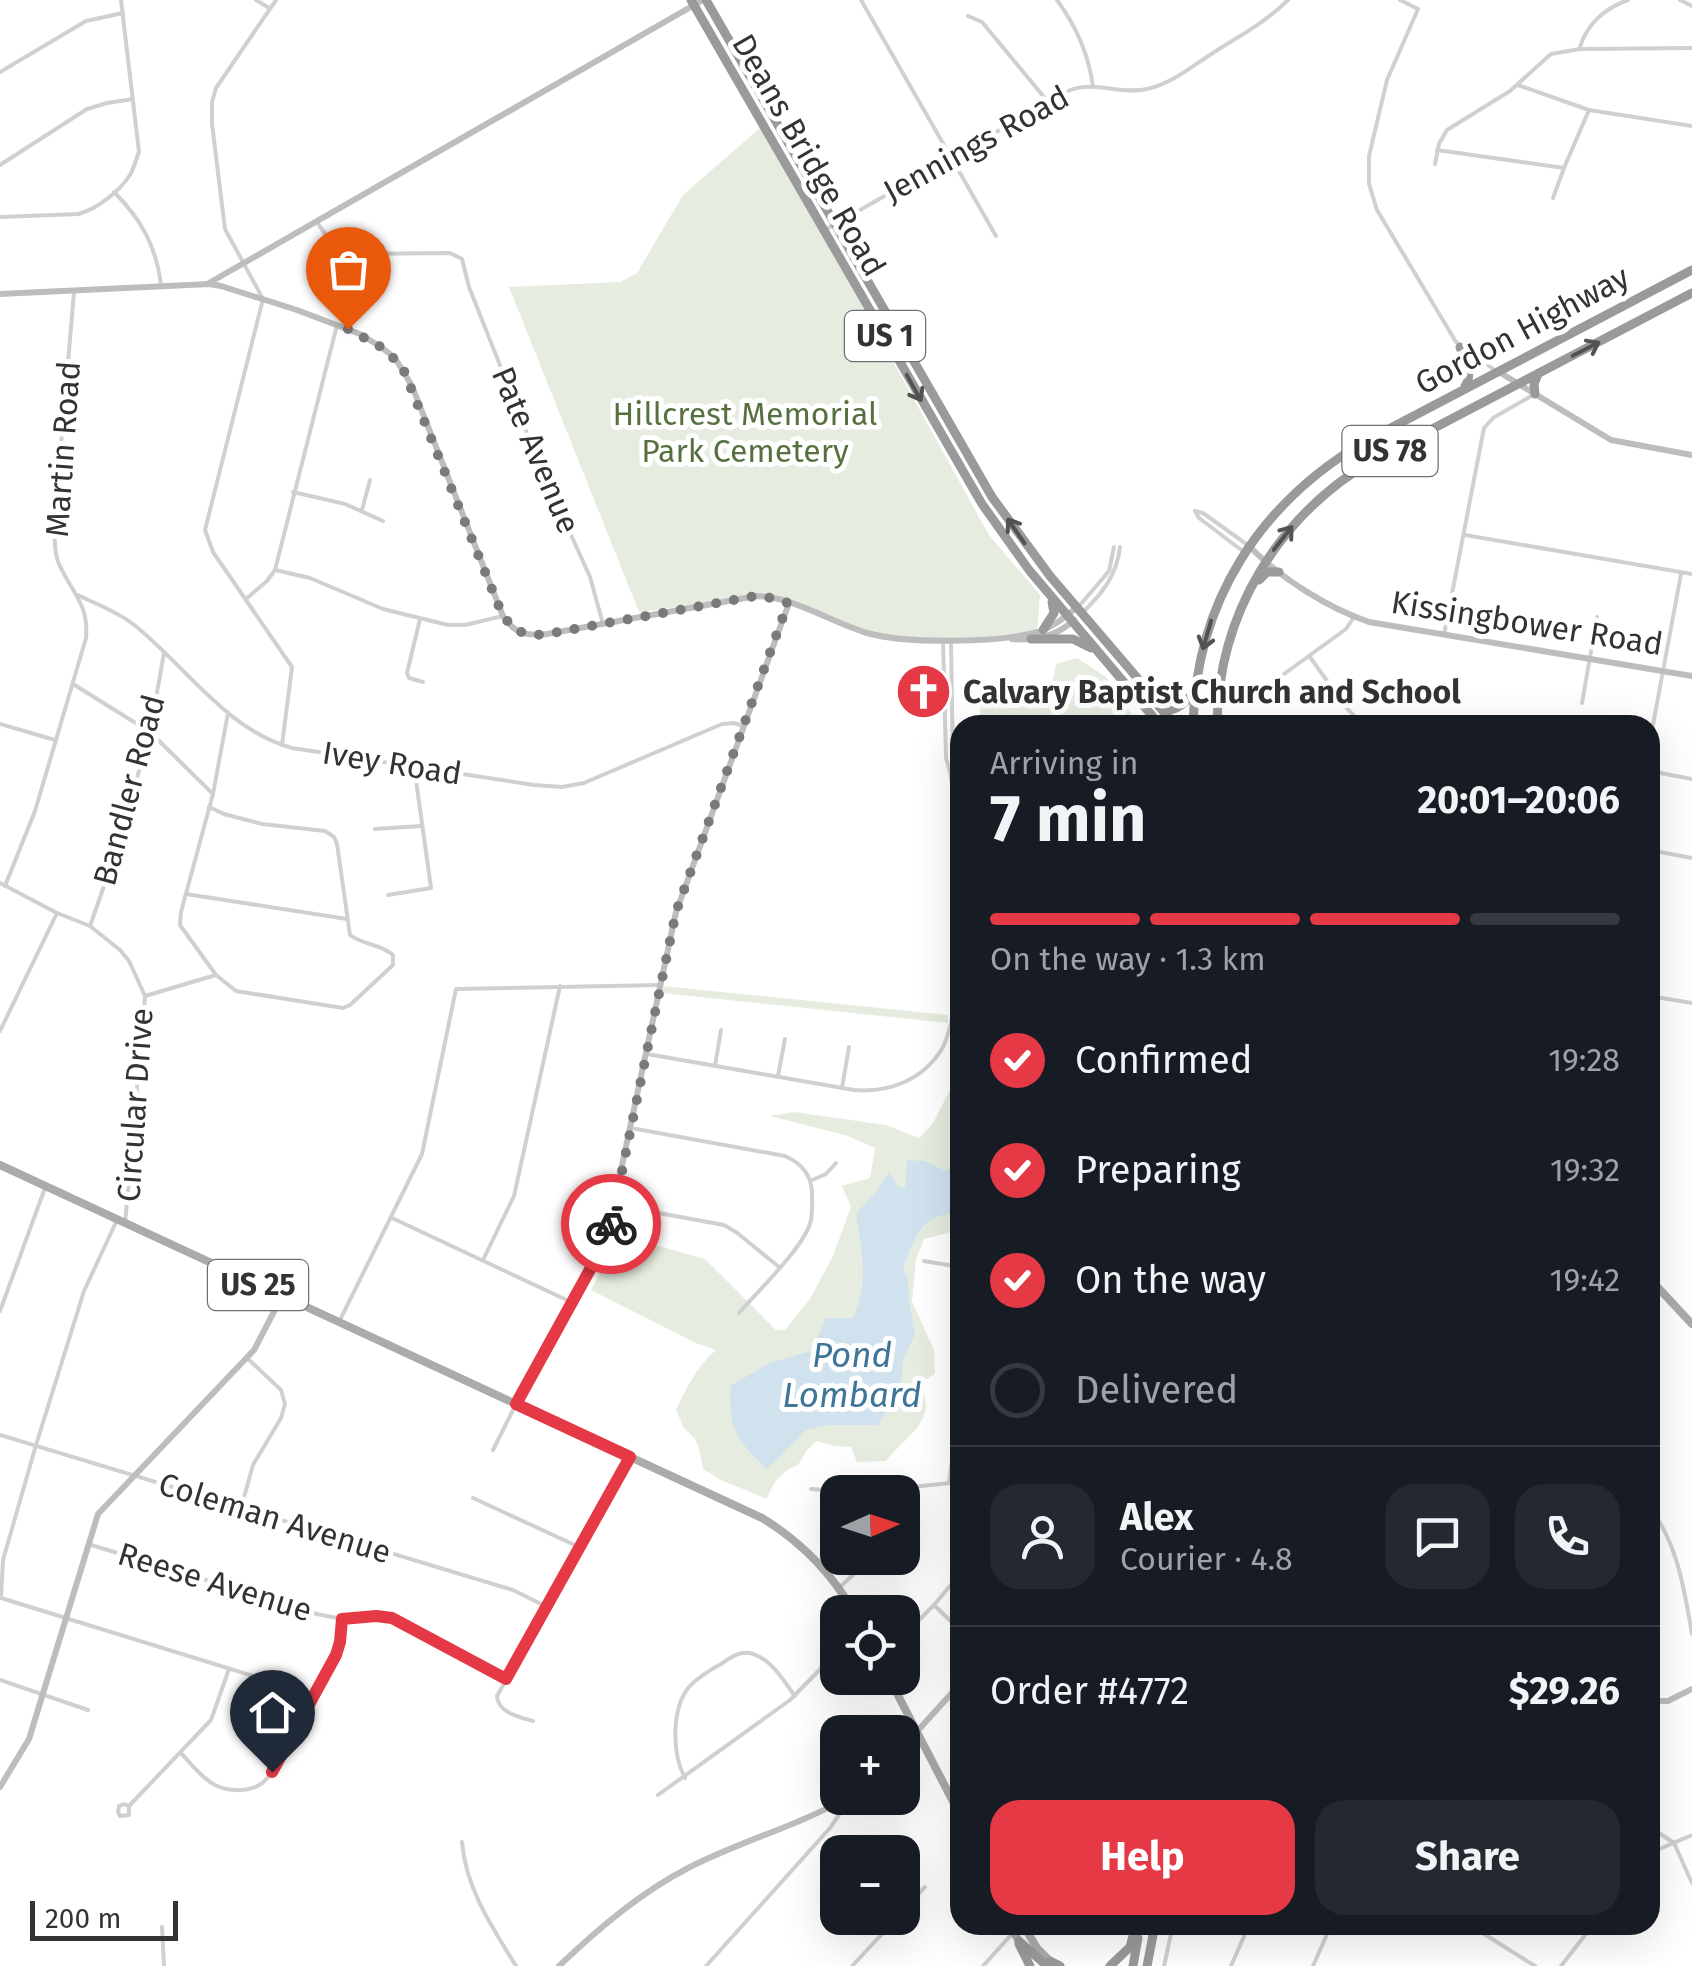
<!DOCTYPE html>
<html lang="en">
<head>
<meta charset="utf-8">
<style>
  :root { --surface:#171b24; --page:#242831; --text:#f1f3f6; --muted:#9ea1a6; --line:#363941; --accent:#e63946 }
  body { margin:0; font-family:"Fira Sans",sans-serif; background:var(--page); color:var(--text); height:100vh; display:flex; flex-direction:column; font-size:38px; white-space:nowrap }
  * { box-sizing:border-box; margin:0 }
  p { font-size:32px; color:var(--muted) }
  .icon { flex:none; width:55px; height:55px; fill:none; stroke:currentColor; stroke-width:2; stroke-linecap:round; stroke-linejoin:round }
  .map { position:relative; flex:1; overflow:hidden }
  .panel { position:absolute; left:950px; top:715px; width:710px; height:1220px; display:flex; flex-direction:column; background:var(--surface); border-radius:30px; box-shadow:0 10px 40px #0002 }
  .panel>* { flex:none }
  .needle { width:65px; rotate:87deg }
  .tools { position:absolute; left:820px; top:1475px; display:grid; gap:20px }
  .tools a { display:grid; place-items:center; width:100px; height:100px; border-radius:20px; background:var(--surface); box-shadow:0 10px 40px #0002; font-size:50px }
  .scale { position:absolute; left:30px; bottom:25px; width:148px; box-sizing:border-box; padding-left:10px; border:5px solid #333; border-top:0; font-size:28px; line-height:35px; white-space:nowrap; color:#333; -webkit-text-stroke:8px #fff; paint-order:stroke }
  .pin { position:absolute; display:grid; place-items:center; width:85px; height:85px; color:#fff; margin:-102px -42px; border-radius:50% 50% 50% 0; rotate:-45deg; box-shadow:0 0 10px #0007 }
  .pin .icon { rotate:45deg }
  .courier { position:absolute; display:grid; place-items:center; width:100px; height:100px; margin:-50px; border:8px solid #e63946; border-radius:50%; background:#fff; color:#222; box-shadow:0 2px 12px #0007 }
  .head em { font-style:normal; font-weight:700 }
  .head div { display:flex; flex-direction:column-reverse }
  .head { display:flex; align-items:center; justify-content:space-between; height:170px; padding:0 40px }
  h1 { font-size:65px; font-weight:700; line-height:75px }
  .bar { display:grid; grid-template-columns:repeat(4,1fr); gap:15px 10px; align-content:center; height:120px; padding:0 40px }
  .bar i { height:12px; border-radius:8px; background:var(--line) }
  .bar .current { background:var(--accent) }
  .bar p { grid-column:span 4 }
  .line { display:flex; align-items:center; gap:25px; padding:0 40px; border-top:2px solid var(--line) }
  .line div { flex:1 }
  .round { display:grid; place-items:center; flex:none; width:105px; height:105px; border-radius:30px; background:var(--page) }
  ol { padding:0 40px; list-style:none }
  li { display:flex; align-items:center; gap:30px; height:110px }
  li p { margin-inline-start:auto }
  li .icon { padding:10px; border-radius:50%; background:var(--accent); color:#fff; stroke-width:4 }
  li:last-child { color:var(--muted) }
  li i { width:55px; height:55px; border:5px solid var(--line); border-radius:50% }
  .primary-button { display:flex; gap:20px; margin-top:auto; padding:20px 40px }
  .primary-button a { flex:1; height:115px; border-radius:30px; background:var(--accent); color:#fff; font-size:40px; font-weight:700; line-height:115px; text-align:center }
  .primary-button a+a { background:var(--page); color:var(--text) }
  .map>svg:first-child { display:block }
  .green { fill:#e6ecdf }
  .water { fill:#cfe2ee }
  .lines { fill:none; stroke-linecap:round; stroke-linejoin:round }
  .street { stroke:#d0d0d0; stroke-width:4 }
  .secondary { stroke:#bdbdbd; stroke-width:6 }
  .primary { stroke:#ababab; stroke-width:8 }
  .highway { stroke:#9a9a9a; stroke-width:9 }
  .oneway { stroke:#525252 }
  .done { stroke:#7a7a7a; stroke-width:10; stroke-dasharray:0 18 }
  .route { stroke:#e63946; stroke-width:12 }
  .labels { text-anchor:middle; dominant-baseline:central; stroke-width:10; stroke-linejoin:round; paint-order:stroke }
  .shield { fill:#fff; stroke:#707070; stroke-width:2.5 }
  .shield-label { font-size:30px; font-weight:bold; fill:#333 }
  .street-label { font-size:32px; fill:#333; stroke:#fff }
  .park-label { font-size:32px; fill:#56703f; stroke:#fff }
  .poi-label { font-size:32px; font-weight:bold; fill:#333; stroke:#fff; text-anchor:start }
  .water-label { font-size:35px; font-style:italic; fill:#3f7597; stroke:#fff }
</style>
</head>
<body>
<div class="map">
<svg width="1692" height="1966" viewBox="0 0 1692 1966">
  <rect width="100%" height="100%" fill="#fff"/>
  <!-- green -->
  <g class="green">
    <path d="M760 128 854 291 989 535 1040 595 1037 632 980 639 928 640 868 633 771 597 733 600 639 612 509 287 620 282 637 273 683 195Z"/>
    <path d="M1077 658 1106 677 1137 722V725H979L981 704 1049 700 1056 664Z"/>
    <path d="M664 986 948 1015V1023L662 993Z"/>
    <path d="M960 1070V1230L924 1239 916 1259 912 1301 934 1350 935 1374 921 1382C937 1424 909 1432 886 1461L857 1462 851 1447 834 1446 817 1441 807 1450 798 1465C781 1471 773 1482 767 1499L721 1480 703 1469 699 1448 695 1439 684 1428 676 1410C687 1387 697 1366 716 1350L696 1343 591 1290 620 1235 705 1259 776 1330H785L810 1299 833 1256 851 1207 842 1186 870 1178 875 1148 848 1136 770 1116 794 1112 886 1125 919 1138 933 1123Z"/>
  </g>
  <!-- water -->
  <path class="water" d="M907 1160 924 1161 944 1170 960 1169V1213C921 1213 915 1237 903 1268L908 1280 909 1299 915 1334 903 1360 902 1377 893 1405 877 1425H827L806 1430 767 1469C735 1438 730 1432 730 1386L770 1363 811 1351 826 1318H853C869 1285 862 1249 856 1214L876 1192 889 1172 898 1187 905 1188Z"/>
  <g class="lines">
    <!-- street -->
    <g class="street">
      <path d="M256 0 269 8"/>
      <path d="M276 0 216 88 212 102V124L225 229 263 299 205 530 213 552 292 667 282 745"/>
      <path d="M861 0 996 236"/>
      <path d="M1057 0C1076 26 1089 55 1093 87"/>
      <path d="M1400 0 1418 9 1387 80 1369 156V184L1377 210 1456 342 1496 371"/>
      <path d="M1680 0 1692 6"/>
      <path d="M968 16 982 22 1048 102"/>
      <path d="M1580 47C1587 24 1605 8 1628 0"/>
      <path d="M0 72 86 21 123 13"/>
      <path d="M1518 85 1589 110 1692 126"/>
      <path d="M1437 150 1564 168 1589 110"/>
      <path d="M1435 164 1439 144 1447 130 1510 91 1551 54 1580 49 1692 48"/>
      <path d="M0 165 87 109 107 103 133 99"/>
      <path d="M114 192C141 219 156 246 161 284"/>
      <path d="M1553 198 1564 168"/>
      <path d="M0 217 79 214C98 208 119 192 130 175 134 168 136 159 139 152L121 0"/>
      <path d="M316 221 334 246 349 254 450 253 462 259 469 287 540 466 590 577 603 624"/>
      <path d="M825 230 1068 91C1093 80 1121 95 1147 89 1172 84 1195 64 1216 51 1241 35 1267 21 1288 0"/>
      <path d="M293 492 345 504 383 521"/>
      <path d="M362 510 370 480"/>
      <path d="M1195 511 1199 518 1244 552"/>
      <path d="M1195 511 1203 513 1249 546"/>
      <path d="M1465 535 1692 574"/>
      <path d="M275 570 310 578 383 609 448 625H465L503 616"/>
      <path d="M78 595C96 604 118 612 133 624 185 665 226 730 292 748L534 785 562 787 584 783 722 724 734 723 743 726"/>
      <path d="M246 599 267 581 275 570 337 325"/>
      <path d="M1080 605 1109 571 1114 547"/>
      <path d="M1082 613C1102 594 1117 575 1120 547"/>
      <path d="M420 619 407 673 409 678 423 682"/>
      <path d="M1444 635 1484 428 1493 418 1533 395"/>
      <path d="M943 640 946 758 950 772 960 834"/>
      <path d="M1310 657 1345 706 1355 717 1389 725"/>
      <path d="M1224 683 1232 691 1240 693"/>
      <path d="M73 684 150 732 213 794"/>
      <path d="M1582 703 1597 617"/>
      <path d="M1221 706 1228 699 1273 682 1346 629 1354 617"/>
      <path d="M0 724 55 740"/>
      <path d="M1650 741 1681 574"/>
      <path d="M1650 771 1692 779"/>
      <path d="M950 772 953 765 951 642"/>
      <path d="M375 829 421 826"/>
      <path d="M1650 850 1692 858"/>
      <path d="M0 883 57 913 90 926 120 950 129 961 145 996 143 1021 125 1224"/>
      <path d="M5 886 35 811 86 638C89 604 72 593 59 564 53 551 55 531 55 516L74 292"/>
      <path d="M186 894 347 919"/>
      <path d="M388 895 431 888 414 766"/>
      <path d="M90 926 117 849 150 732 164 653"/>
      <path d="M216 975 180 925 181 912 213 794 228 713"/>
      <path d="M145 996 216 975 236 991 343 1008 350 1005 393 965V955C381 944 363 945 350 935L337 844 334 837 325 831 262 824 224 814 209 807"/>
      <path d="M1650 996 1692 1003"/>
      <path d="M953 1009 960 973"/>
      <path d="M0 1031 57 913"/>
      <path d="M647 1054 854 1090C889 1093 924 1080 943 1047 948 1037 950 1026 953 1016L960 1013"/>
      <path d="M715 1066 721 1030"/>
      <path d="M778 1076 785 1039"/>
      <path d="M842 1088 849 1047"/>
      <path d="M631 1128 785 1156C801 1163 811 1174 812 1192 812 1203 813 1215 810 1224 801 1250 758 1291 739 1313"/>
      <path d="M812 1180 826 1174 836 1163"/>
      <path d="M615 1205 724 1225 736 1232 779 1267"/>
      <path d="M392 1218 571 1302"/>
      <path d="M117 1220 84 1291 36 1445 3 1560 1 1598 279 1684 311 1700"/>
      <path d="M483 1260 514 1196 560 986"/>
      <path d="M924 1261 960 1267"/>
      <path d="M0 1311 45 1188"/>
      <path d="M339 1322 422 1154 456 989 660 985"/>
      <path d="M0 1435 513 1590 547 1607"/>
      <path d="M493 1450 516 1404"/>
      <path d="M949 1482 960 1403"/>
      <path d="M811 1489 850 1492"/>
      <path d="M863 1492 960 1482"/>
      <path d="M473 1498 579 1547"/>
      <path d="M1650 1507C1678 1546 1684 1588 1692 1634"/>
      <path d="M241 1508 253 1465 281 1418 285 1404 281 1390 247 1358"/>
      <path d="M88 1544 317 1614 342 1619 376 1616 392 1618 506 1679"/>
      <path d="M960 1574 934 1605 960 1630"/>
      <path d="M841 1586 856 1572 858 1558"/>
      <path d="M914 1625 934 1605"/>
      <path d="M0 1680 88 1710"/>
      <path d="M533 1721C519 1717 498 1713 497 1696L630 1458"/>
      <path d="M181 1753C191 1764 202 1778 215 1785 229 1792 248 1792 261 1784 279 1772 322 1680 335 1655L340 1643 342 1620"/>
      <path d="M685 1778C672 1754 671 1709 689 1687 698 1677 710 1670 721 1664 730 1658 739 1651 750 1653 771 1658 783 1680 795 1696"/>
      <path d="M658 1795 790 1700 838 1651"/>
      <path d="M129 1806 124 1804 119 1806 118 1812 120 1816 129 1815V1806L211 1720 229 1669"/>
      <path d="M1650 1827 1674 1843 1692 1883"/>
      <path d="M462 1842C466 1889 492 1927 516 1966"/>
      <path d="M1650 1853 1692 1835"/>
      <path d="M902 1911 925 1887"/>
      <path d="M1470 1925 1535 1966"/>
      <path d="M162 1927 164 1966"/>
      <path d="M706 1966 830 1828 839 1815 836 1804"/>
      <path d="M852 1966 897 1918"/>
      <path d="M983 1966 1020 1925"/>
      <path d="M1164 1966 1173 1925"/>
      <path d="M1231 1966 1249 1925"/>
      <path d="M1313 1966 1331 1925"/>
      <path d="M1561 1966 1593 1925"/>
    </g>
    <!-- secondary -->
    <g class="secondary">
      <path d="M209 283 703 0"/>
      <path d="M0 294 209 284 221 286 297 310 360 334 381 347 395 358 412 386 503 616C515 634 526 636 547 634L756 596C794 597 830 622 867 633 906 644 998 643 1038 632 1053 627 1065 618 1077 607"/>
      <path d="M1499 372 1611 440 1692 455"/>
      <path d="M1250 547C1280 578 1328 608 1369 622L1692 676"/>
      <path d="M1012 639C1035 641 1057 636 1074 620"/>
      <path d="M516 1404 598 1255 608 1231 676 912 789 603"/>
      <path d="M1650 1701H1668L1692 1689"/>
      <path d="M902 1748 960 1684"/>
      <path d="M0 1787 29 1739 98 1514 254 1350 282 1296"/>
      <path d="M559 1966C599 1928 641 1892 690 1867 741 1841 797 1826 847 1798"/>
    </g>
    <!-- primary -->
    <g class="primary">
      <path d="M0 1165 762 1518C800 1541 832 1574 854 1612"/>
      <path d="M1650 1279 1692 1324"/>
      <path d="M889 1678 960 1815"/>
      <path d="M1009 1925 1019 1941"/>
      <path d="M1023 1925 1037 1948 1050 1961"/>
    </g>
    <!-- highway -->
    <g class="highway">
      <path d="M691 0 982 504 1029 570 1160 725"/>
      <path d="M706 0 992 497 1050 576 1145 687 1151 697 1175 725"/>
      <path d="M1460 347C1464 360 1474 374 1465 386"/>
      <path d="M1535 394 1534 384 1538 374"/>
      <path d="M1259 580 1267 572H1279"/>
      <path d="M1043 630 1054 613 1052 602"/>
      <path d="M1031 639H1073L1091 648"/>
      <path d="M1163 711C1176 711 1189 702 1194 689"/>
      <path d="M1193 725C1196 602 1259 504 1364 442L1692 270"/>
      <path d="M1217 725C1218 614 1278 516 1373 460L1692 293"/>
      <path d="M1019 1941 1047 1966"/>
      <path d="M1019 1944 1030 1966"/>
      <path d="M1050 1961 1060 1966"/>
      <path d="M1110 1966 1130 1947 1136 1925"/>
      <path d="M1133 1966 1138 1938"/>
      <path d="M1147 1966 1155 1925"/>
    </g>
  </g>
  <!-- one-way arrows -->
  <defs><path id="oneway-shaft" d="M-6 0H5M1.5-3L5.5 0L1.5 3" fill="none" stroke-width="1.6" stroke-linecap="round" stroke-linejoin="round" transform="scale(2.5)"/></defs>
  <g class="oneway">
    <use href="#oneway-shaft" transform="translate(1586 349) rotate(-27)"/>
    <use href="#oneway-shaft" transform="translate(914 388) rotate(61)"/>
    <use href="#oneway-shaft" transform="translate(1016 531) rotate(-125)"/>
    <use href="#oneway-shaft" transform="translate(1283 538) rotate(-52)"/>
    <use href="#oneway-shaft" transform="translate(1207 635) rotate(106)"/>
  </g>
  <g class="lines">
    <!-- done -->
    <path class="done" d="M348 329 381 347 402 366 500 609C511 631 523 637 547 634L756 596 771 598 788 603 676 912 611 1224"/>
    <!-- route -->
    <path class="route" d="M272 1772 336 1655 340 1642 342 1619 376 1616 392 1618 506 1679 630 1457 516 1404 598 1255 611 1224"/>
  </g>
  <!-- icons -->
  <defs>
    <symbol id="church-disc" viewBox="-11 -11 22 22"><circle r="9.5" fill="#e63946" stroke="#fff"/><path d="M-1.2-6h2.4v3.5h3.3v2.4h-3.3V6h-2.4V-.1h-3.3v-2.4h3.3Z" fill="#fff"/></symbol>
  </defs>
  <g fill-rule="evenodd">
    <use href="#church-disc" x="892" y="660" width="63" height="63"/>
  </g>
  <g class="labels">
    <!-- shield labels -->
    <g class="shield">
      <rect x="845" y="311" width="80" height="50" rx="8"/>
      <rect x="1342.5" y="426" width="95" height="50" rx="8"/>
      <rect x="208" y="1260" width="100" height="50" rx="8"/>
    </g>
    <g class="shield-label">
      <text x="885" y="336">US 1</text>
      <text x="1390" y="451">US 78</text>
      <text x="258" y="1285">US 25</text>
    </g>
    <!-- street labels -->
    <g class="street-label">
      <text transform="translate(976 144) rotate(-29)">Jennings Road</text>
      <text transform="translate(809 155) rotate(60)">Deans Bridge Road</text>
      <text transform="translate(1522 330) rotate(-28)">Gordon Highway</text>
      <text transform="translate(63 449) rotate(-86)">Martin Road</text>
      <text transform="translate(536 450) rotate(67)">Pate Avenue</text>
      <text transform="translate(1527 623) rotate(9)">Kissingbower Road</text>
      <text transform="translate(392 763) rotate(9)">Ivey Road</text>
      <text transform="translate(129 790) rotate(-75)">Bandler Road</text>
      <text transform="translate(135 1105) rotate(-86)">Circular Drive</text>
      <text transform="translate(275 1518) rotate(17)">Coleman Avenue</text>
      <text transform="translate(215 1582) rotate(17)">Reese Avenue</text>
    </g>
    <!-- park labels -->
    <g class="park-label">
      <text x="745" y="414">Hillcrest Memorial<tspan x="745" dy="37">Park Cemetery</tspan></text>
    </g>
    <!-- poi labels -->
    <g class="poi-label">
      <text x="963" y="692">Calvary Baptist Church and School</text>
    </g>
    <!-- water labels -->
    <g class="water-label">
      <text x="852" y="1355">Pond<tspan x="852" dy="40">Lombard</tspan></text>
    </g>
  </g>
</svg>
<div class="tools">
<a><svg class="needle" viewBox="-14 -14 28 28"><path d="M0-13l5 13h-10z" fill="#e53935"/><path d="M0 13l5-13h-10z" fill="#9ea1a6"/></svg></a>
<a><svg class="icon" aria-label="locate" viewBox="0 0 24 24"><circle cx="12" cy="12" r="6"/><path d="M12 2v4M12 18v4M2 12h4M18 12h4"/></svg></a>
<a>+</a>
<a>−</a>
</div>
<div class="scale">200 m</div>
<div class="pin" style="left:348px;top:329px;background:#ea580c"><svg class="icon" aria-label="bag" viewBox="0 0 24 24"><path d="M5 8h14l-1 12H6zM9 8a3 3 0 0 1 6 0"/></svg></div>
<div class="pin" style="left:272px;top:1772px;background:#1f2937"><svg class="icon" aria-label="home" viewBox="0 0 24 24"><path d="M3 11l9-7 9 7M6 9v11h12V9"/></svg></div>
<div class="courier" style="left:611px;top:1224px"><svg class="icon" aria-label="bike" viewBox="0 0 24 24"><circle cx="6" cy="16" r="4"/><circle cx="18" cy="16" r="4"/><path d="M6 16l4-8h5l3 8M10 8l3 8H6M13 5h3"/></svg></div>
<section class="panel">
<div class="head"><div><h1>7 min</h1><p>Arriving in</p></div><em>20:01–20:06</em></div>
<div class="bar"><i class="current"></i><i class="current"></i><i class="current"></i><i></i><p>On the way · 1.3 km</p></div>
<ol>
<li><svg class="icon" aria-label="check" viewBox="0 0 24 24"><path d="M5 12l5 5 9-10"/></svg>Confirmed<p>19:28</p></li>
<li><svg class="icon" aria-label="check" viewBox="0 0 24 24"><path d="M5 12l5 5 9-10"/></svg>Preparing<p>19:32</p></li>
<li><svg class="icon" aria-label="check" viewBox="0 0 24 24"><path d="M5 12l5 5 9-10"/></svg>On the way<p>19:42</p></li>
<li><i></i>Delivered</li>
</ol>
<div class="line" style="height:180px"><a class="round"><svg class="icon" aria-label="person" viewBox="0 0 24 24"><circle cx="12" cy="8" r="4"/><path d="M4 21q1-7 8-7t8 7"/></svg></a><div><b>Alex</b><p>Courier · 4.8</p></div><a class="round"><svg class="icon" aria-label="chat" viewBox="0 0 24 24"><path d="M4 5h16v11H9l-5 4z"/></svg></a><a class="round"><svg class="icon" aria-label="phone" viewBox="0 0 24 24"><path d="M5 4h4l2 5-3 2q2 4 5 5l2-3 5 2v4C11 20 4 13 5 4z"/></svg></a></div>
<div class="line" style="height:130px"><div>Order #4772</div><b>$29.26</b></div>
<div class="primary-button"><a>Help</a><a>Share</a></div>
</section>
</div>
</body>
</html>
